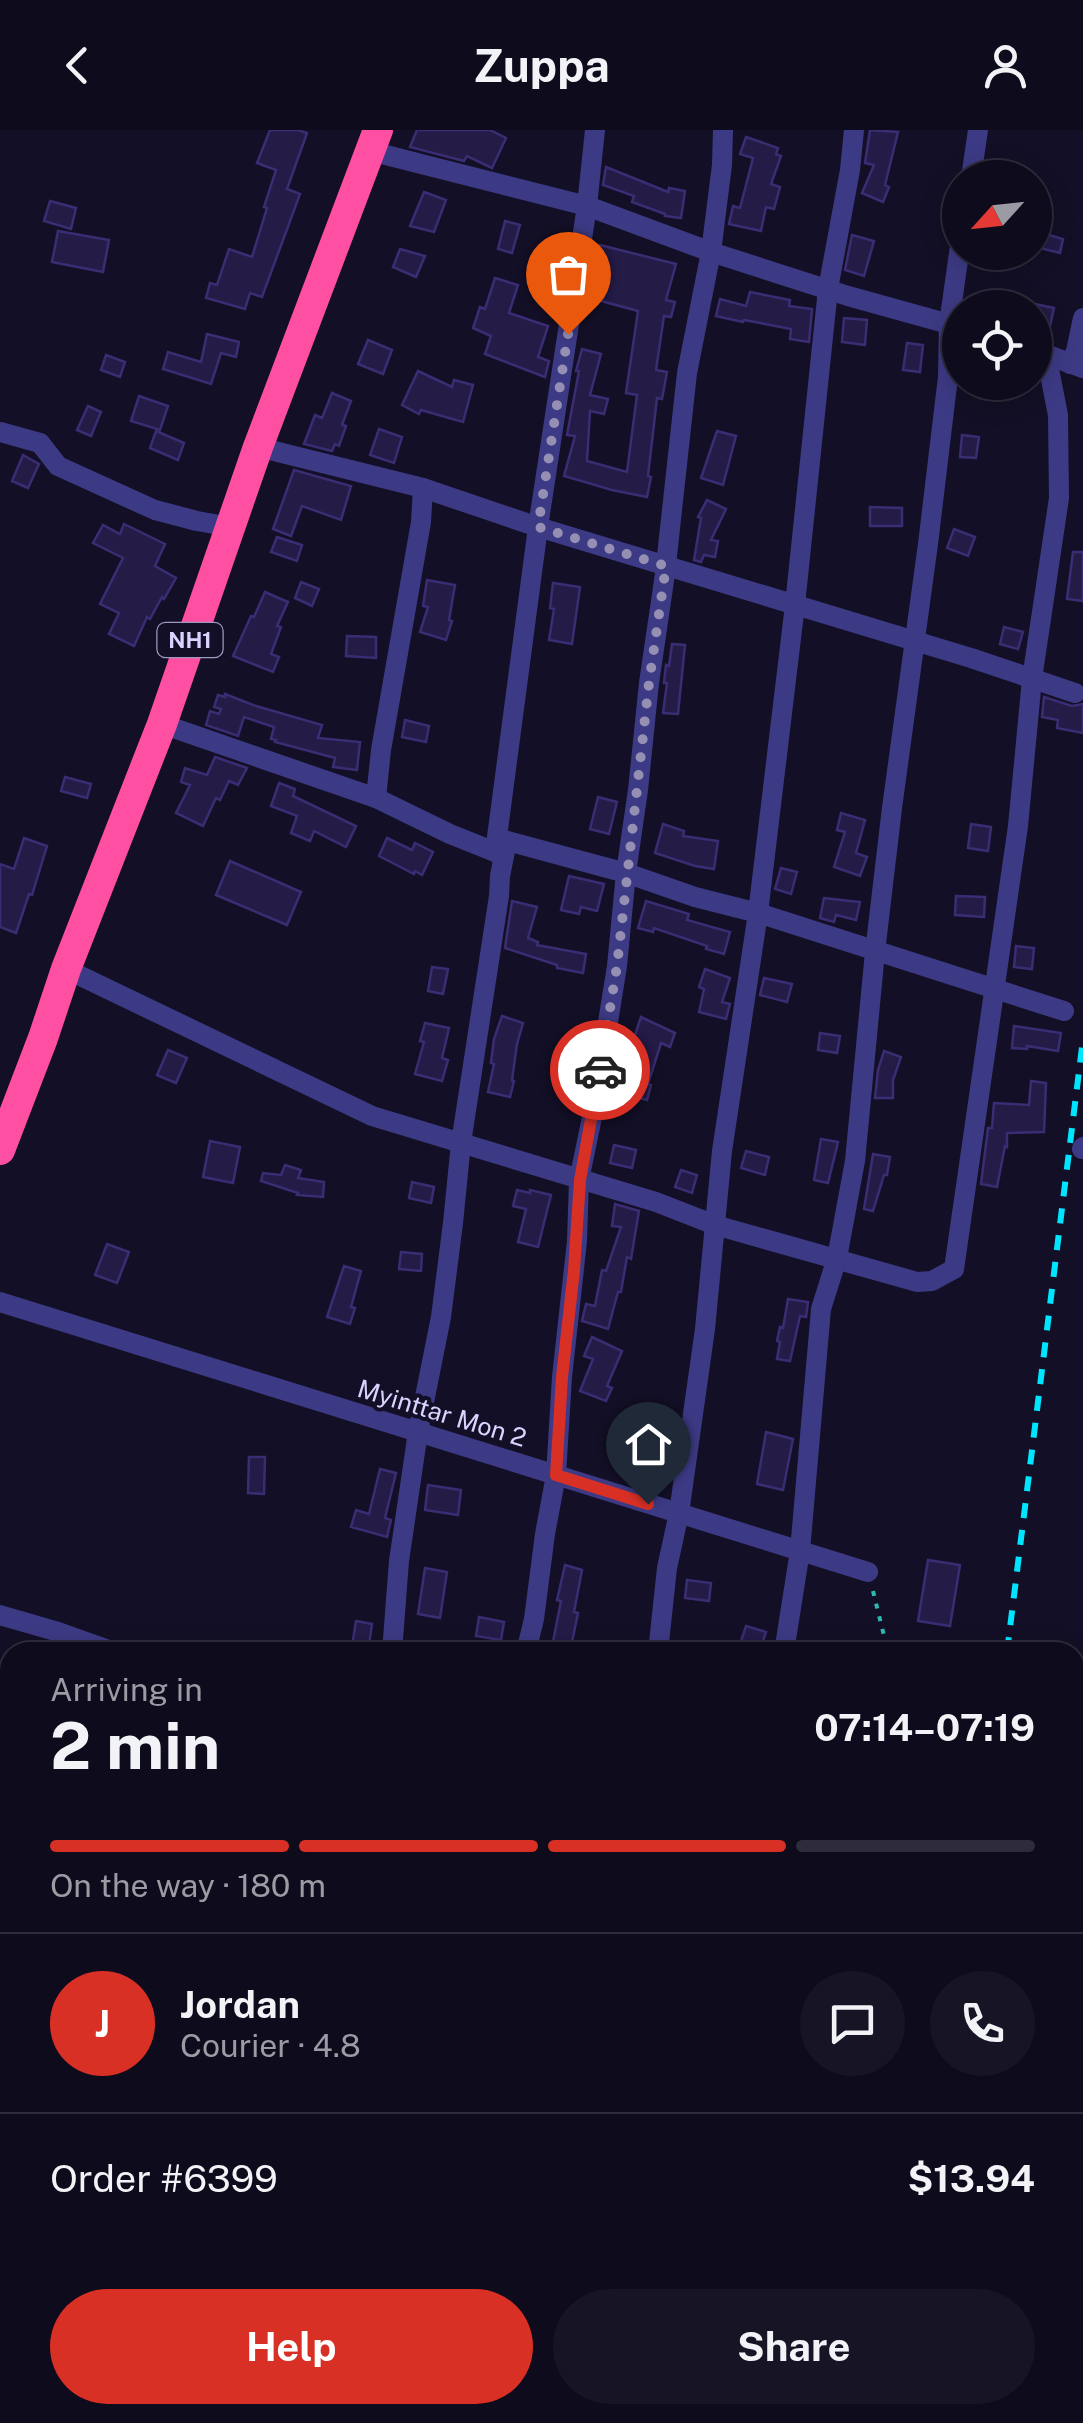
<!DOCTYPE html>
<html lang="en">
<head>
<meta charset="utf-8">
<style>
  :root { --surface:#0e0b1c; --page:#171425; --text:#f1f3f6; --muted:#9b9ba3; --line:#2e2b3b; --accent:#d93025 }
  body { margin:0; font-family:"Public Sans",sans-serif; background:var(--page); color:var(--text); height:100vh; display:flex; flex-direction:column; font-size:38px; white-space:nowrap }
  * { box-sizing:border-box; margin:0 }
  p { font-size:32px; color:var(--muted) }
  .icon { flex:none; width:55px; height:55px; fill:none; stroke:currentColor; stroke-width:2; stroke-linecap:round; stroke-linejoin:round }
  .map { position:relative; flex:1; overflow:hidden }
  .details { position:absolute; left:0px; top:1512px; width:1085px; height:782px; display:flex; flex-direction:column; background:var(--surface); border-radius:30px 30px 0 0; box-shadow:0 5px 25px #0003,0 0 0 2px var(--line) }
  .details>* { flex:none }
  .needle { width:65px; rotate:243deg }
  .buttons { position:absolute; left:942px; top:30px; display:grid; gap:20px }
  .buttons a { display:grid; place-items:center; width:110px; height:110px; border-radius:50%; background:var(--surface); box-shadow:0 5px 25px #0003,0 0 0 2px var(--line); font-size:50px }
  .pin { position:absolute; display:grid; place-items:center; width:85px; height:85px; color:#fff; margin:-102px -42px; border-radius:50% 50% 50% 0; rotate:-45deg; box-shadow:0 0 10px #0007 }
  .pin .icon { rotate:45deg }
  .courier { position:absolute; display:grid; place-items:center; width:100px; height:100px; margin:-50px; border:8px solid #d93025; border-radius:50%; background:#fff; color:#222; box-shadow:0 2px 12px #0007 }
  .headline em { font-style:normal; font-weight:700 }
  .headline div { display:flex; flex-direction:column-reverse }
  .headline { display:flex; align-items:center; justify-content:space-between; height:170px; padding:0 50px }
  h1 { font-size:65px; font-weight:700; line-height:75px }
  .bar { display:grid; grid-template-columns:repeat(4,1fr); gap:15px 10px; align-content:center; height:120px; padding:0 50px }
  .bar i { height:12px; border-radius:8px; background:var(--line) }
  .bar .on { background:var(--accent) }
  .bar p { grid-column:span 4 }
  .line { display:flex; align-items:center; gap:25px; padding:0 50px; border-top:2px solid var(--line) }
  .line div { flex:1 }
  .round { display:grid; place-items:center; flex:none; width:105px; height:105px; border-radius:52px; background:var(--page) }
  .action { display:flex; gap:20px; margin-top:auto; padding:20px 50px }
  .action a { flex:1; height:115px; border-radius:60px; background:var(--accent); color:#fff; font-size:40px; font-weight:700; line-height:115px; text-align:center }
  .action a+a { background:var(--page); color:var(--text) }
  header { display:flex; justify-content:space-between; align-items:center; height:130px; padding:0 50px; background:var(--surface); font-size:45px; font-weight:700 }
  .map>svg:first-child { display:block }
  .water { fill:#0c2248 }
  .building { fill:#241b47; stroke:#3b2d73; stroke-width:2.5 }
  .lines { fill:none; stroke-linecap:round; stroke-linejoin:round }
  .path { stroke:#2fb8b0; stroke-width:4; stroke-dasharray:5 8; stroke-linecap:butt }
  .minor { stroke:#3d3a85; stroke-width:20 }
  .highway { stroke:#ff4fa3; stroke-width:30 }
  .rail { stroke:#00e5ff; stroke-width:6; stroke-dasharray:15 12; stroke-linecap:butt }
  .done { stroke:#948fb3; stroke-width:10; stroke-dasharray:0 18 }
  .route { stroke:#d93025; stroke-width:12 }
  .labels { text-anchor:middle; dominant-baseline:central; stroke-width:8; stroke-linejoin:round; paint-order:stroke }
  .shield { fill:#130f26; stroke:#9e99be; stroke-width:2.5 }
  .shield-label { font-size:22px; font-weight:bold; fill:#d9d4ff }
  .street-label { font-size:25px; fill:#d9d4ff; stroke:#130f26 }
</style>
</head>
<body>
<header><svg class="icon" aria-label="back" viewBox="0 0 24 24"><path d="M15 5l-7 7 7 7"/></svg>Zuppa<svg class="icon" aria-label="person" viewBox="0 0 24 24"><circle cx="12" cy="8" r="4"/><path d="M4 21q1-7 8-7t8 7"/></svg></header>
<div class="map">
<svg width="1083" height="2293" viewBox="0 0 1083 2293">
  <rect width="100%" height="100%" fill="#130f26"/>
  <!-- water -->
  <path class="water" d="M10 1729V1907L0 1899V1742Z"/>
  <!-- building -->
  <g class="building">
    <path d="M270 0H298L307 3 287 59 300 64 262 167 250 163 245 179 206 168 210 153 217 155 229 119 252 127 267 78 264 77 276 40 257 33Z"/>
    <path d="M417 0H490L506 8 492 38 467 26 464 31 410 17Z"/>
    <path d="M870 0 898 2 885 55 889 57 883 72 862 63 874 35 865 33Z"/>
    <path d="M746 7 778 18 776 24 781 26 771 54 780 57 774 79 766 77 761 101 729 94 733 76 740 78 753 28 740 24Z"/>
    <path d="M606 37 668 62 669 58 685 61 681 88 665 86V84L632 72 634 66 603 55Z"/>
    <path d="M424 62 446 70 434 102 410 96Z"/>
    <path d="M50 71 76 78 71 99 44 91Z"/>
    <path d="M505 91 520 95 512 123 498 119Z"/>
    <path d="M58 101 109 110 103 142 52 132Z"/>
    <path d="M1039 102 1063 109 1060 123 1036 117Z"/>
    <path d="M852 105 874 111 864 146 845 140Z"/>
    <path d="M600 115 676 134 666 170 675 172 671 187 664 186 656 240 667 242 662 269 657 268 648 346 651 347 647 367 612 360 564 346 575 306 567 305 579 241H576L582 219 601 224 590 265 608 269 604 284 590 281 587 331 627 342 637 265 626 263 638 181 594 169 602 137 595 135Z"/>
    <path d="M400 119 425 126 416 147 393 137Z"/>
    <path d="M984 122H1004L1000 141 981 137Z"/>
    <path d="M495 148 518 155 509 183 548 196 538 227 549 231 545 247 485 224 491 206 473 198 480 177 485 179Z"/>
    <path d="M750 162 790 170 789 176 812 179 809 212 790 209 791 199 744 190 743 192 716 186 720 169 746 176Z"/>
    <path d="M1035 174 1054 178 1050 196 1035 192Z"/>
    <path d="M844 188 867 190 865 215 842 212Z"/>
    <path d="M207 204 239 212 236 227 221 223 211 254 163 239 168 222 201 232Z"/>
    <path d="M368 210 392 220 383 244 358 234Z"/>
    <path d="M907 213 923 215 920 242 903 240Z"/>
    <path d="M106 225 125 232 120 247 101 240Z"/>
    <path d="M418 241 452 257 454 250 473 255 463 292 421 280 419 284 402 275Z"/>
    <path d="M332 263 351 271 342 295 346 296 339 316 335 314 332 321 304 314 315 285 322 288Z"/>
    <path d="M139 266 168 276 160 300 131 291Z"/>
    <path d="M88 276 101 282 91 306 77 300Z"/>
    <path d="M379 299 402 307 394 333 370 325Z"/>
    <path d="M156 301 184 313 178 330 150 318Z"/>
    <path d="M717 301 736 306 723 355 701 348Z"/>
    <path d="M962 305 979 307 976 328 960 327Z"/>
    <path d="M23 325 39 334 28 358 12 351Z"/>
    <path d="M294 340 351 356 341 390 302 376 291 406 273 399Z"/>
    <path d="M707 370 726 379 711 410 718 411 715 427 704 425 701 432 694 430 701 388 698 387Z"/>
    <path d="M870 377 902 378V396H870Z"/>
    <path d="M124 394 165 414 155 436 176 448 164 469 162 467 150 489 147 487 134 516 109 504 119 483 100 474 123 428 93 413 103 395 120 404Z"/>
    <path d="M954 399 975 407 968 426 947 418Z"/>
    <path d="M277 407 302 415 297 431 271 422Z"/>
    <path d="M1073 422H1083V471L1067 469Z"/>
    <path d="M427 450 455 455 449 490 452 491 446 510 420 502 428 477 423 476Z"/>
    <path d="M301 452 319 459 312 476 295 468Z"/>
    <path d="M553 453 580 457 572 514 549 510 554 479 550 478Z"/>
    <path d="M265 462 288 472 277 496 281 497 271 524 279 527 273 542 233 526 251 486 254 487Z"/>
    <path d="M1004 497 1023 502 1018 519 1000 514Z"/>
    <path d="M347 506 376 507V528L346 526Z"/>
    <path d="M672 514 685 515 678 584 663 583 667 553H664L666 535 669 536Z"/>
    <path d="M225 564 256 576 322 595 318 608 360 612 357 640 333 637 335 628 275 612 276 610 271 609 274 597 244 587 238 606 206 595 210 581 219 584 221 579 214 577 218 565 225 567Z"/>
    <path d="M1044 567 1072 576 1083 574V603L1057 598 1058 590 1042 587Z"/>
    <path d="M405 590 429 596 426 612 402 607Z"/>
    <path d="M215 627 247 638 238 655 229 651 220 670 216 668 203 696 176 683 190 655 181 652 185 638 207 645Z"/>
    <path d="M65 647 91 654 87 668 61 661Z"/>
    <path d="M279 653 295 659 293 666 356 696 346 717 314 701 310 711 291 703 297 686 271 676Z"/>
    <path d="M598 667 617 672 609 704 590 699Z"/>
    <path d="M841 683 865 690 856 723 867 727 860 746 834 737 845 702 837 700Z"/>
    <path d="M663 694 684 701 683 706 718 711 714 739 695 736 655 723Z"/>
    <path d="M971 694 991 697 988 721 968 718Z"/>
    <path d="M24 708 47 716 32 765 29 764 16 803 0 797V734L14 739Z"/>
    <path d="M387 708 412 720 415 713 433 722 422 745 415 741 414 744 379 726Z"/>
    <path d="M230 731 301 762 287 795 216 765Z"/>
    <path d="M781 738 797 742 791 764 775 759Z"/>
    <path d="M569 746 604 754 597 781 581 777 579 784 561 780Z"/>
    <path d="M956 766 985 767 984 787 955 785Z"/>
    <path d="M824 768 860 772 856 790 836 785 834 792 820 788Z"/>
    <path d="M512 771 537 777 528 808 538 812 537 815 586 824 583 843 557 838V835L505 818Z"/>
    <path d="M646 771 689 784 687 790 730 802 724 824 706 819 707 816 654 798 653 802 638 798Z"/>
    <path d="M1016 816 1034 818 1032 839 1014 837Z"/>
    <path d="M432 837 448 839 443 864 428 861Z"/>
    <path d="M705 839 730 848 722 872 730 874 726 889 699 882 704 859 699 857Z"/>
    <path d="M764 848 792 854 787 872 760 865Z"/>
    <path d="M502 886 523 893 517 914 512 950 514 951 510 967 488 962 494 934 491 933 494 909Z"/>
    <path d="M641 887 675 903 670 917 661 913 648 954 651 955 647 970 620 963 627 929Z"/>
    <path d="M425 893 449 898 442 928 448 930 442 951 415 944 424 912 420 911Z"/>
    <path d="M1014 896 1061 903 1058 921 1027 916V919L1012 918Z"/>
    <path d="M820 903 840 906 837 923 818 920Z"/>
    <path d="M168 920 187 928 176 953 157 945Z"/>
    <path d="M884 921 901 927 893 950V968H875L878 940Z"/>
    <path d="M1031 951 1046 953 1044 1002 1007 1003V1017L1005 1016 997 1057 981 1054 988 998H992L994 973 1029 975Z"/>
    <path d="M821 1009 838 1012 828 1053 814 1050Z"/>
    <path d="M210 1011 240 1017 233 1053 203 1047Z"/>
    <path d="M614 1015 636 1020 632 1038 610 1033Z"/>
    <path d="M746 1021 769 1027 765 1045 741 1038Z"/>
    <path d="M873 1024 890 1027 887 1045H884L873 1081 864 1079Z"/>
    <path d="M285 1035 301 1040 298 1048 324 1052 323 1067 297 1065 298 1063 261 1051 263 1043 281 1045Z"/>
    <path d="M681 1040 697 1045 692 1063 675 1057Z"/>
    <path d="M412 1052 434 1057 431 1073 409 1068Z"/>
    <path d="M517 1060 530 1063V1060L551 1065 538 1117 518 1112 526 1079 513 1076Z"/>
    <path d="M615 1074 639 1081 631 1129 627 1127 621 1162H618L608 1199 582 1191 586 1174 595 1176 602 1140 606 1141 621 1097 612 1096Z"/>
    <path d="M107 1114 129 1122 117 1153 95 1145Z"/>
    <path d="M401 1122 422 1124 421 1141 399 1139Z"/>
    <path d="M344 1136 361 1141 351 1177 355 1178 350 1194 327 1187Z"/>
    <path d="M788 1169 808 1172 806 1187 800 1186 790 1231 777 1229 780 1212 777 1211 780 1197 783 1198Z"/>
    <path d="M592 1207 622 1221 607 1256 612 1258 606 1271 580 1261 593 1229 584 1226Z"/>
    <path d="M766 1302 793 1309 783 1360 757 1354Z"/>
    <path d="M249 1327H265L264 1364 248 1363Z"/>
    <path d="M380 1339 396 1343 385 1388 391 1390 387 1407 351 1397 356 1380 369 1384Z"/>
    <path d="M428 1355 461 1360 458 1385 425 1380Z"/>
    <path d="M928 1430 960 1435 950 1496 918 1491Z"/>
    <path d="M565 1435 582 1440 574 1482 578 1483 570 1522H551L561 1471 557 1470Z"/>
    <path d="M425 1438 447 1442 440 1488 418 1484Z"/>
    <path d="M687 1450 711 1453 709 1471 685 1468Z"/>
    <path d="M479 1487 504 1492 501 1510 476 1506Z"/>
    <path d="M356 1491 372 1494 368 1522H351Z"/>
    <path d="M746 1496 766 1502 760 1520 740 1514Z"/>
  </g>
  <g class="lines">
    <!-- path -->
    <g class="path">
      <path d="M873 1461 888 1522"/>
      <path d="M836 2293 837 2285"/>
    </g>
    <!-- minor -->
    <g class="minor">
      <path d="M854 0 850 40 828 159 795 475 758 783 1064 881"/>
      <path d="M370 21 587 76 711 122 848 166 949 194 957 203"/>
      <path d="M971 48 978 0"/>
      <path d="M1037 221 1083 238"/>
      <path d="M1070 234 1076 221 1083 188"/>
      <path d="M0 302 40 313 58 336 155 380 197 391 231 397"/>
      <path d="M258 317 423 358 538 397 971 528 1075 563"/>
      <path d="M162 594 376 668 450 704 495 722 503 714"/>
      <path d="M376 668 381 620 421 392 423 358"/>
      <path d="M507 711 626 743 617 836 595 973 579 1050 577 1111 562 1247 556 1345 545 1404 534 1489 526 1522"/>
      <path d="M495 722 538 397 587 76 595 0"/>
      <path d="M66 839 372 986 656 1072 715 1095 917 1152 932 1151 954 1139 1018 696 1032 549 1059 368 1058 285 1046 224"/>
      <path d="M1082 1019 1083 1017"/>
      <path d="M0 1172 868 1442"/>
      <path d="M0 1485 55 1501 114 1522"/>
      <path d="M392 1522 399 1431 418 1302 441 1187 453 1093 461 1013 499 766 500 746 507 711"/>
      <path d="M658 1522 667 1438 679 1383 705 1199 722 1021 758 783 695 767 626 743 638 660 649 553 665 444 687 243 711 122 722 35 723 0"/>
      <path d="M784 1522 800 1421 821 1179 837 1128 855 1031 875 822 892 678 928 414 948 247 949 194 960 116"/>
      <path d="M0 1934 10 1941"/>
      <path d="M32 2293 33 2285"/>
      <path d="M159 2293 160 2285"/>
      <path d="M287 2293 288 2285"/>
      <path d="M423 2293 424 2285"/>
      <path d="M672 2293 673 2285"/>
      <path d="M785 2293 787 2285"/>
    </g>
    <!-- highway -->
    <path class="highway" d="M0 1020 43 908 66 839 162 594 258 317 378 0"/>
    <!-- rail -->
    <g class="rail">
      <path d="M1007 1522 1083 909"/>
      <path d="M908 2293 909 2285"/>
    </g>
  </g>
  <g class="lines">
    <!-- done -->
    <path class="done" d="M568 204 538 397 666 436 649 553 617 836 600 940"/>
    <!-- route -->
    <path class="route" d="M600 940 580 1050 574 1140 562 1247 556 1345 648 1374"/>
  </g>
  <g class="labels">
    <!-- shield labels -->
    <rect class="shield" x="157.5" y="493" width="65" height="34" rx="8"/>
    <g class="shield-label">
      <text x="190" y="510">NH1</text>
    </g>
    <!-- street labels -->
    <g class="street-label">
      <text transform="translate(442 1283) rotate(17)">Myinttar Mon 2</text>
    </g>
  </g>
</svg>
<div class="buttons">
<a><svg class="needle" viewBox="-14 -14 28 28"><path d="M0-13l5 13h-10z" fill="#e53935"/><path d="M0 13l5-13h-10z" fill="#9b9ba3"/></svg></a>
<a><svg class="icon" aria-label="locate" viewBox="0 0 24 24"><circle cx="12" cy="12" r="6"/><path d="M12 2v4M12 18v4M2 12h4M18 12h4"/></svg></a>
</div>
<div class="pin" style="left:568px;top:204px;background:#ea580c"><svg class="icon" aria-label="bag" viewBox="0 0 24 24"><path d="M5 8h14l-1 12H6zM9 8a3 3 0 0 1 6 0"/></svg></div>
<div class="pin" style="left:648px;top:1374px;background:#1f2937"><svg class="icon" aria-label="home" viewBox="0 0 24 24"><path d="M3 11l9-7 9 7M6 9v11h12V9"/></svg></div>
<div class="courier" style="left:600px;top:940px"><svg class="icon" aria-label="car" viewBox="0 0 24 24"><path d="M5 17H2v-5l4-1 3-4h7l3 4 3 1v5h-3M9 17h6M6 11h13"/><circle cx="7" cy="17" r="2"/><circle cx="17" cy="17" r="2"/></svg></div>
<section class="details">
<div class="headline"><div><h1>2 min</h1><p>Arriving in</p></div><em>07:14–07:19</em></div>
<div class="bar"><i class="on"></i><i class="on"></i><i class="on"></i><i></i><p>On the way · 180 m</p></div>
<div class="line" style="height:180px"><b class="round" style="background:var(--accent);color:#fff">J</b><div><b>Jordan</b><p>Courier · 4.8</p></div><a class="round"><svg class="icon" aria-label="chat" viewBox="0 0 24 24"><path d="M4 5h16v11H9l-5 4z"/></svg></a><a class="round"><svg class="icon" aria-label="phone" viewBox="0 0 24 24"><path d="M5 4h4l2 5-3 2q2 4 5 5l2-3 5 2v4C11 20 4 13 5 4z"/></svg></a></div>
<div class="line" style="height:130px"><div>Order #6399</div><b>$13.94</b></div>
<div class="action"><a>Help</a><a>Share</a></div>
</section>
</div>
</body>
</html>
